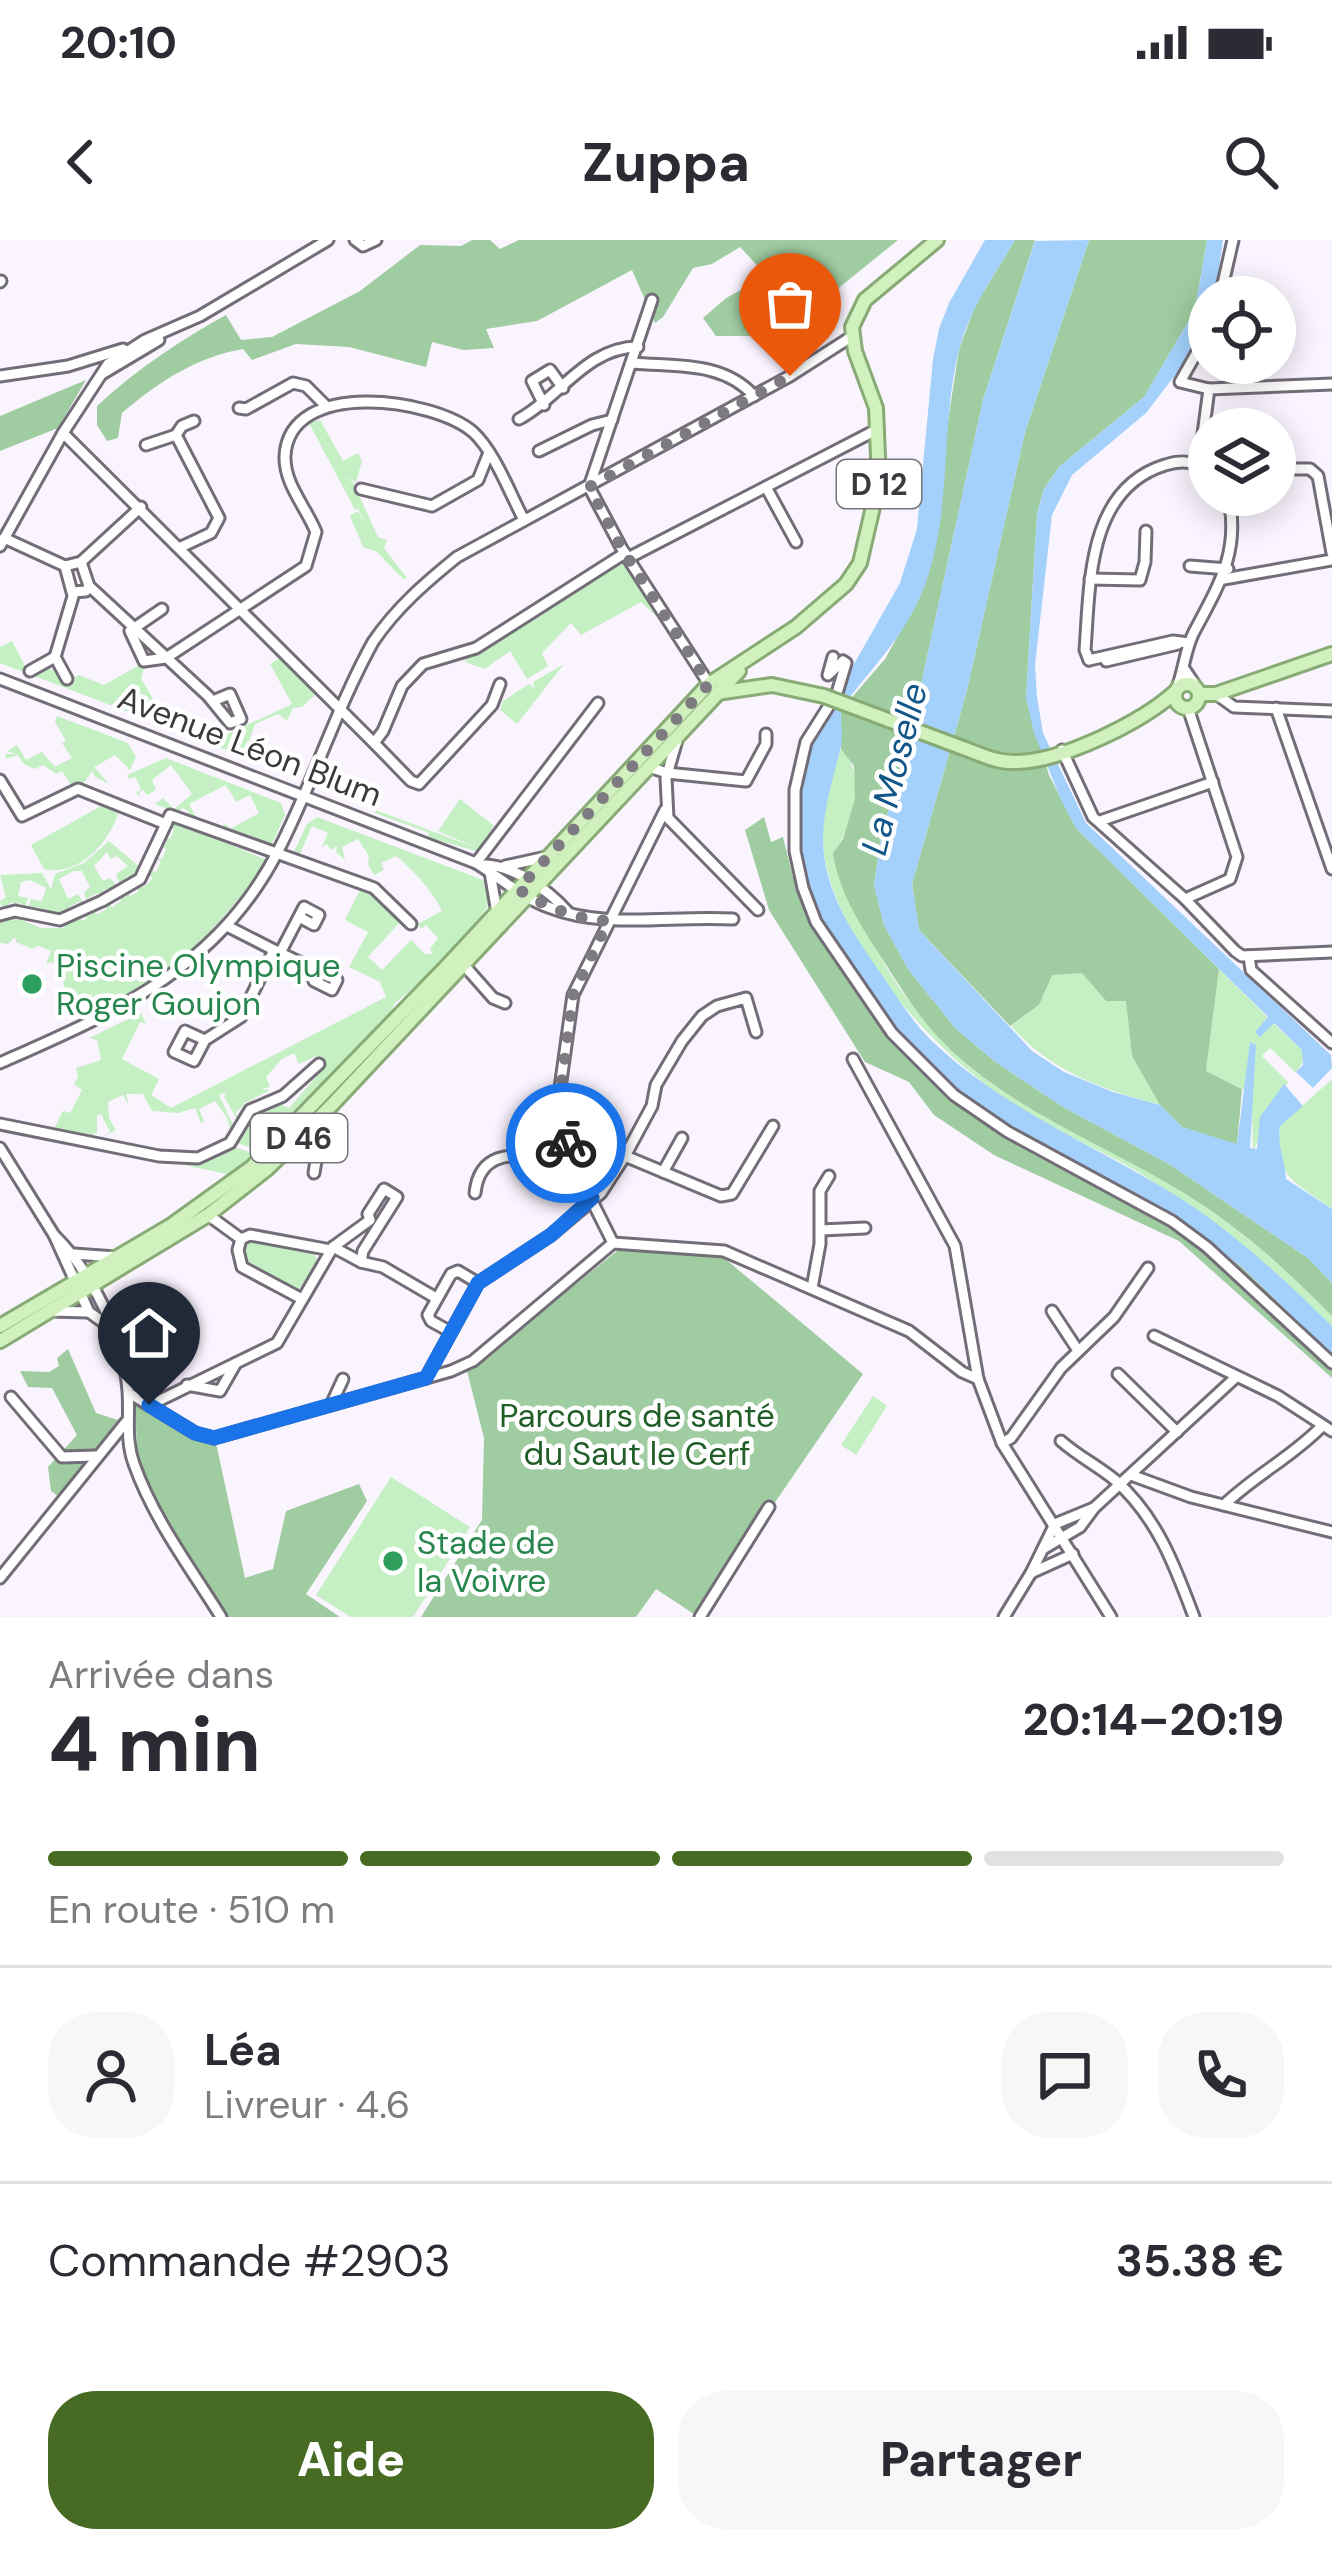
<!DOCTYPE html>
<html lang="fr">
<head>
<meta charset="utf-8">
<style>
  :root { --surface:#fff; --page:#f7f7f7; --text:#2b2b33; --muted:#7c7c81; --line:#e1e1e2; --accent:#476b23 }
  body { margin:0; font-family:"DM Sans",sans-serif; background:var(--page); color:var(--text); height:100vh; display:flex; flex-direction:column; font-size:45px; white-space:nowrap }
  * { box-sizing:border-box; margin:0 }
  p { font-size:39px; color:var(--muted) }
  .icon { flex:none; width:66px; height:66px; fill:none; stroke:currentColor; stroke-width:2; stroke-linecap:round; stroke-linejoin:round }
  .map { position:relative; height:1377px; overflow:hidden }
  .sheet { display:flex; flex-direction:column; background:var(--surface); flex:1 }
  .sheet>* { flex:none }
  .buttons { position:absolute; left:1188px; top:36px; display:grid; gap:24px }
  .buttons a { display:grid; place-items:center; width:108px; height:108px; border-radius:50%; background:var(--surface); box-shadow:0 6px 30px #0003; font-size:60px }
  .pin { position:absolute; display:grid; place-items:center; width:102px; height:102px; color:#fff; margin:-123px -51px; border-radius:50% 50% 50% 0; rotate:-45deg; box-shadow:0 0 12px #0007 }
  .pin .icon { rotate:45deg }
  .courier { position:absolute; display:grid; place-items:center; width:120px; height:120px; margin:-60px; border:9px solid #1a73e8; border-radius:50%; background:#fff; color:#222; box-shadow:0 3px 15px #0007 }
  .summary em { font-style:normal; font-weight:800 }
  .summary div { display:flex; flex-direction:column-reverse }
  .summary { display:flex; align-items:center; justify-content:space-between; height:204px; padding:0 48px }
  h1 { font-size:78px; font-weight:800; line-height:90px }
  .bar { display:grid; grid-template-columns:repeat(4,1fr); gap:18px 12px; align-content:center; height:144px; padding:0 48px }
  .bar i { height:15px; border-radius:9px; background:var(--line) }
  .bar .on { background:var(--accent) }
  .bar p { grid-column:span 4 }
  .line { display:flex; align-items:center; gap:30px; padding:0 48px; border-top:3px solid var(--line) }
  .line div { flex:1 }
  .round { display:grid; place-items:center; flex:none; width:126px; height:126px; border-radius:48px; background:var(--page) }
  .button { display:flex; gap:24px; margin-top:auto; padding:24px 48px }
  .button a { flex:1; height:138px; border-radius:48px; background:var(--accent); color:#fff; font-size:48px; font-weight:800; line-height:138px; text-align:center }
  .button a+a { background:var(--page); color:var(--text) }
  .status { display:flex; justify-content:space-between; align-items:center; height:84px; padding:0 60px; background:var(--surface); direction:ltr }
  .status svg { height:33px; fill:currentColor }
  header { display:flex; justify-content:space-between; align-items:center; height:156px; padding:0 48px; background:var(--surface); font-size:54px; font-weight:800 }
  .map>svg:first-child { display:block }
  .green { fill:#c4f0c4 }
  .forest { fill:#9fcca0 }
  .water { fill:#a3d1fb }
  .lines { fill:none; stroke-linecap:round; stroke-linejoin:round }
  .minor-casing { stroke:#736d78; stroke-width:15 }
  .major-casing { stroke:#88aa75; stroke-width:18 }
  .minor { stroke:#fff; stroke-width:9 }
  .major { stroke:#d0f1be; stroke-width:12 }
  .major-bridge-casing { stroke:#88aa75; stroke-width:18; stroke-linecap:butt }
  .major-bridge { stroke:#d0f1be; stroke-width:12 }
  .done { stroke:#7e7a81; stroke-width:12; stroke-dasharray:0 21.6 }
  .route { stroke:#1a73e8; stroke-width:15 }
  .leisure-dot { fill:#2e9e5b; stroke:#fff; stroke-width:4.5 }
  .labels { text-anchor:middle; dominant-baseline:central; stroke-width:9; stroke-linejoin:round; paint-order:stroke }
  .shield { fill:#fff; stroke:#767478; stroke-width:3 }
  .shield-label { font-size:30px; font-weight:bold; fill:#3c393e }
  .street-label { font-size:33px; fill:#3c393e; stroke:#fff }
  .leisure-label { font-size:33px; fill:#27864d; stroke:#fff; text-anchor:start }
  .park-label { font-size:33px; fill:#215e27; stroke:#fff }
  .water-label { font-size:36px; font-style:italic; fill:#115689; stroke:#fff }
</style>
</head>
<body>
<div class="status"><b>20:10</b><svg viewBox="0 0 49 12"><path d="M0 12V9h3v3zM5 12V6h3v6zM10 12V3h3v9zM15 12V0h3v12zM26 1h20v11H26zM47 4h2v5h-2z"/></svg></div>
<header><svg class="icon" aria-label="back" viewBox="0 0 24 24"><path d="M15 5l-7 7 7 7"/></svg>Zuppa<svg class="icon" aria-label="search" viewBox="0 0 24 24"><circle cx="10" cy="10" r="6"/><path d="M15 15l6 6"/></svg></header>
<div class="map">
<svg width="1332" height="1377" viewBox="0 0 1332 1377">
  <rect width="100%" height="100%" fill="#faf4fe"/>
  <!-- green -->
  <g class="green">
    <path d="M320 180 343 221 358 213 362 221 356 242 345 237 353 242 378 297 387 300 384 308 407 338 403 339 377 312 363 307 350 276 358 271 365 284 358 268 355 270 309 183Z"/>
    <path d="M621 320 659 373 656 376 641 362 581 395 571 383 542 413 548 426 527 439 510 411 485 429 465 422V417Z"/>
    <path d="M12 401 29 434 46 428 57 431 64 442 79 435 104 445 141 424 145 426 141 438 158 468 142 477 0 423V407Z"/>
    <path d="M280 418 316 454 302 467 293 468 287 481 278 474 255 484 245 513 251 519 208 503 292 464 270 424Z"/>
    <path d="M564 424 517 484 500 470 503 461 529 444 535 449 533 442Z"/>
    <path d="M57 476 128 503 136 517 130 530 115 515 94 527 109 544 95 537 92 531 82 546 105 551V554L163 578 72 547 62 531 56 534 43 525 35 529 24 524 18 515 5 519 6 514H16L7 511 17 505 26 520 42 512 55 527 72 518 62 503 66 501 55 482Z"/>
    <path d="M841 509C868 535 853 586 833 613 862 693 904 771 970 827 1022 871 1086 896 1145 929 1215 969 1276 1018 1332 1076V1086C1278 1033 1218 986 1155 943 1113 914 1063 896 1020 869 941 819 847 718 826 625 818 587 827 545 841 509Z"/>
    <path d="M166 518 281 563 285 575 270 608 218 588 226 584 230 589 259 573 250 555 236 562 226 545 189 564 198 580 188 576 189 571 182 568 179 573 155 564 163 558 174 569 192 554 171 525 152 540 156 550 147 555 143 550 139 553 141 557 136 553 141 549 135 537 129 539 127 535Z"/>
    <path d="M460 559 494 586 479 612 430 598 427 592 375 573 376 570 477 608 438 591Z"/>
    <path d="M103 565 118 574C108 604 79 636 44 629L31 605Z"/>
    <path d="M317 577 483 640C488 649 491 657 487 667 477 688 413 750 394 764L392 771 344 823 339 821 342 825 303 867 297 866 300 870 260 911 237 903 251 875 275 862 289 868 323 829 316 816 299 824 294 813 282 819 266 837 270 847 261 849 270 850 245 863 235 874 240 877 238 881 224 857 226 852 219 855 234 887 232 896 227 878 215 861 199 869 204 881 201 883 195 868 179 873 152 871 143 854H126L129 866 123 855 108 862 109 878 116 890 101 898 110 892 101 874 97 876V892L91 896 54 889 63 871 70 873 82 850 74 844 78 837 76 828 101 820 97 800 89 798 141 773 146 784 140 782 122 819 159 839 151 855 171 868 386 757 380 742 349 727 368 692 345 680 360 650 383 660 402 680 368 717 382 730 411 700 425 714H433L430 709 438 698 426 685 421 689 418 684 442 671C432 650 412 629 396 616L381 623 384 630 374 635 368 625 369 616 358 599 342 607 345 620 336 612 337 606 331 610 327 604 322 607 328 593 312 586 299 616 304 620 292 616 307 584Z"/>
    <path d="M175 582 267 620C245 656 141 782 96 764L90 773 82 757 66 762 62 735 52 722 46 724 51 711 38 706 32 709 16 702 15 697 8 704 0 703V678L4 682 5 677 13 681 14 675H22L24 681 41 688H64L66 682 79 676 82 681 87 678 85 673 90 676 92 670 97 674 107 669 105 664 108 662 112 667 121 661 119 656 126 657 127 651 130 656 138 652 137 645 144 647 153 638 148 634 151 630 156 632 161 622 156 617 162 619 166 609 161 606 167 604 164 597 170 599 174 589 170 587Z"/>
    <path d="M109 601 143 630 137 629 134 632 137 637 130 635 131 641 128 636 120 645 116 634 128 626 117 616 111 619 107 612 94 626 103 641 110 638 118 647 103 650 105 656 101 658 98 653 88 658 87 663 84 652 90 647 82 631H73L59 639 68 659 78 654 84 664 79 662 69 667 71 673 46 676 47 667 44 676V669L36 667 33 672 32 665 28 668 31 659 42 661 46 648 30 640 21 642 18 656 28 658 25 667 19 662 17 668 13 662 2 668 0 661 6 657 0 635 42 633 51 649 55 634 84 623Z"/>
    <path d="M1219 729 1268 778 1255 792 1273 783 1302 810 1305 818 1296 833 1270 808 1262 816 1288 842 1253 911 1250 803 1245 850 1206 831Z"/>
    <path d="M1082 733 1106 761 1126 760 1132 816 1160 865C1102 849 1051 832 1011 786L1039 765 1052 734Z"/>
    <path d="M1332 839V969C1295 941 1274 939 1280 886Z"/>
    <path d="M231 906 256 914 231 935 156 919 193 924Z"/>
    <path d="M248 1000 307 1007 320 1022 297 1051 247 1026 242 1017Z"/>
    <path d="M873 1156 887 1166 856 1215 841 1205Z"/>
    <path d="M391 1237 470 1287 413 1377H351L316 1355Z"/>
  </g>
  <!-- forest -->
  <g class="forest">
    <path d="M472 0H490L500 9 519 0H898L794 84 764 96H716L703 78 726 58 767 36 740 7 712 24 693 28 663 77 655 83 632 30 537 81 486 89 494 108 463 110 432 102 426 127 349 107 296 104 252 120 243 109C196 117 157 143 122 173L118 198 107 201 97 185V166C137 129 179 101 226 75L241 100 272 97 360 51 420 5 461 6Z"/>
    <path d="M1015 0H1035L983 160 907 509 882 592 874 645 884 685 908 729 956 789 997 823 1063 867 1169 924 1308 1018 1332 1043V1076C1287 1030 1239 987 1184 953 1099 900 997 866 930 788 912 767 898 743 883 720 861 686 839 653 833 613L843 599 855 559 854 526 841 509V470L885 419 922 352 959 109 975 66Z"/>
    <path d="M1089 0H1207L1195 70 1144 157 1060 226 1044 249 1037 274 1026 458 1049 535 1076 588 1219 729 1206 831 1242 849 1237 905 1182 887 1160 865 1132 816 1126 761H1106L1082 733 1052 735 1039 765 1010 786 919 690 912 644 967 450 1025 192Z"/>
    <path d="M86 140 58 188 0 211V176Z"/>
    <path d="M764 577 771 602 783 597 793 637 803 654 810 648 834 699 932 830 1023 896 1142 956 1214 1006 1243 1028 1332 1115V1138L1179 1001 994 915 934 875 909 842 865 822 769 670 745 590Z"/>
    <path d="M622 1007 723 1017 863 1134 697 1376 656 1349 636 1377H421L482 1280 484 1198 467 1131Z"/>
    <path d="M68 1109 96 1173 118 1180 59 1257 51 1251 48 1227 77 1195 52 1148 28 1147 20 1131 49 1132 59 1126 57 1118Z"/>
    <path d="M135 1165 216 1203 245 1338 273 1329 286 1271 359 1244 367 1261 306 1354 340 1377H219L167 1296 138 1229Z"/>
  </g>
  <!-- water -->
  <g class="water">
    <path d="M985 0H1015C995 34 971 67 960 106 939 186 954 271 923 350 903 400 870 428 841 470 840 482 844 494 841 506 832 545 818 581 825 622 832 662 855 696 877 728 895 753 910 780 932 801 1006 872 1101 907 1186 962 1240 998 1286 1041 1332 1086V1115L1243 1028 1214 1006 1142 956 1023 896 932 830 897 793 822 680 810 648 800 609 797 570 808 505 900 343 917 289 933 119 939 89 949 63Z"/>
    <path d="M1089 0 1025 192 967 450 912 644 919 690 1032 811 1064 832 1113 852 1160 865 1182 887 1237 904 1250 802 1256 805 1250 908 1257 909 1260 877 1284 844 1303 866 1280 886C1277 907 1285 919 1286 939L1332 969V1043L1308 1018 1169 924 1063 867 997 823 956 789 908 729 884 685 874 645 882 592 907 509 983 160 1035 1Z"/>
    <path d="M1207 0H1223L1215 57H1209V78L1195 109 1146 173 1072 235 1052 275 1035 425 1037 457 1043 493 1086 583 1331 815 1332 828 1313 848 1296 832 1303 825 1302 810 1274 783 1260 797 1255 792 1268 777 1076 588 1062 562 1034 493 1026 458 1037 274 1044 249 1060 226 1144 157 1195 70Z"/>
  </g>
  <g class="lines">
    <defs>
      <g id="minor">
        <path d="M355 0 363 6 376 0"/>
        <path d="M0 42 1 41"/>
        <path d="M1220 57 1233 0"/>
        <path d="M652 60 589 247 622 309 709 444"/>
        <path d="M1209 91 1180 142 1209 149"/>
        <path d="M633 123C675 127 723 121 754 156"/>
        <path d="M102 134 159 100"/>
        <path d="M0 136 68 126 123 109"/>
        <path d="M544 165 532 141 550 130 563 148"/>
        <path d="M239 168 246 169 293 143 306 146 326 166"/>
        <path d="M519 179C560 157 587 107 638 107"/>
        <path d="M63 193 374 503"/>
        <path d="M146 205 176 195"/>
        <path d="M539 211 592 185 612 180"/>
        <path d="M1199 224 1209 149 1332 144"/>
        <path d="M1275 229H1310L1318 236 1332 313"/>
        <path d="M766 247 796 302"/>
        <path d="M361 249 432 266 478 240 488 215"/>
        <path d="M4 298 65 326"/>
        <path d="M0 306 63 193 108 124 145 100 200 76 328 0"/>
        <path d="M181 307 211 293 219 278 176 195 182 186 194 181"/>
        <path d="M628 318 878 189"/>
        <path d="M81 322 141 267"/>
        <path d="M1190 326 1228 329"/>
        <path d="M1090 339 1140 340 1145 322 1146 291"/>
        <path d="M1224 339 1332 320"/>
        <path d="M89 346 86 351 72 352 65 326 81 322 89 346 208 456 230 483 241 479 230 454 213 461"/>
        <path d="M162 369 130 391 144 421 166 418 306 326 316 292C306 267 284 244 285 216 289 138 433 158 473 192 495 212 510 254 524 280"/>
        <path d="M833 417 828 435 843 421 846 423 837 453 806 502 795 550V611L803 648 816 682 892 793 954 855 1008 892 1172 981 1207 1007 1332 1123"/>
        <path d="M1089 420 1085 410C1090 344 1087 249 1165 225 1180 220 1196 221 1209 231"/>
        <path d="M1089 420 1173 401 1189 403"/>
        <path d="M1106 421 1178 404"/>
        <path d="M1185 430 1195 445"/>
        <path d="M30 431 55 417"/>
        <path d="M0 439 476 623C499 637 523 658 548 667 607 690 671 675 733 679"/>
        <path d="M67 439 55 417 74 353"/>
        <path d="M500 444 492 465 419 544 411 541 374 503 383 491 402 446 423 424 476 408 625 313"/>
        <path d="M1177 448C1184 430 1185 409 1194 392 1219 345 1241 310 1228 255"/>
        <path d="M1216 454 1234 467 1332 471"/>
        <path d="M1276 468 1332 629"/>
        <path d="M678 497 666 538 668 578 758 670"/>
        <path d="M1062 510 1093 577 1185 659 1235 711 1242 716 1332 712"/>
        <path d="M649 527 667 533 746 541 766 504V494"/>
        <path d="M0 540 22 576 78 549 166 584 140 639 102 661 60 680 15 671 0 675"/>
        <path d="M1100 581 1213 542"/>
        <path d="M166 584 170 575 374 648 411 684"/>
        <path d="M476 623 598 463"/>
        <path d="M485 625C515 626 547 649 567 671"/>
        <path d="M505 626 546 617"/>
        <path d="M490 632 497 673"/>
        <path d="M1185 659 1230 639 1237 617 1188 468"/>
        <path d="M274 710 337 740 332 750 314 741 318 731"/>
        <path d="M280 713 304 667 319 675 314 685 299 677"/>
        <path d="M1249 716 1251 730 1332 803"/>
        <path d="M463 724 493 758 505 763"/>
        <path d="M205 800 194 821 174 812 185 791 205 800 241 777 274 710 227 686"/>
        <path d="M853 819 955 1006 978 1139 1002 1203 1111 1377"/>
        <path d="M0 823C115 772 217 730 278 611 313 543 336 469 373 402 396 368 425 343 457 317L790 136 851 97"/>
        <path d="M0 884 159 916 198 918 230 903 250 870 283 856 319 824"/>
        <path d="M0 908 54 995 89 1072 107 1085"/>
        <path d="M625 916 721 956 732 954 773 886"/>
        <path d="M663 932 682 898"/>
        <path d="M314 933 318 908 326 897 334 902"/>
        <path d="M475 953C481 896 540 923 570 916"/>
        <path d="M208 975 241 999"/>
        <path d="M821 990 865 988"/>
        <path d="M54 995C92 1032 124 1098 128 1151 130 1177 125 1199 134 1224 154 1280 190 1327 221 1377"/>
        <path d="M613 1003 573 923 557 879 560 848 573 755 665 570"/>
        <path d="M613 1003 724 1011 909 1091 962 1132 978 1139"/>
        <path d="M333 1007 361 1022 383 1027 436 1058"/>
        <path d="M74 1014 116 1017"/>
        <path d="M478 1043 551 995 601 953 625 916 652 866 656 845 682 801 702 776 717 766 746 758 756 792"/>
        <path d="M812 1048 820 1004V951L829 936"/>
        <path d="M302 1059 242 1027 238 1010 241 999 250 995 331 1010"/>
        <path d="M51 1071 87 1072"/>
        <path d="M1052 1071 1077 1109"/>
        <path d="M1154 1096 1278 1156 1332 1191"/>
        <path d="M1118 1134 1177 1192"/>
        <path d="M426 1138 478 1043 458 1031 451 1034 428 1075 431 1081 449 1091"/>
        <path d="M187 1145 220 1151 236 1123"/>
        <path d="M129 1153 195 1193 214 1198 451 1131 473 1121 613 1003"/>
        <path d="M11 1157 62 1217 96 1216"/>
        <path d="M150 1165 277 1103 333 1007 370 980 368 974 384 949 397 957 363 1011 361 1022"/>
        <path d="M331 1165 343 1139"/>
        <path d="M1061 1201C1078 1216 1098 1226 1115 1240 1157 1277 1175 1326 1194 1377"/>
        <path d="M1002 1203 1011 1198 1061 1128 1114 1077 1148 1028"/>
        <path d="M1131 1235 1191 1257 1332 1292"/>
        <path d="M1224 1265C1255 1235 1292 1217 1321 1187"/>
        <path d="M1055 1284 1094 1268"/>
        <path d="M1043 1309 1080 1287 1094 1268 1235 1138"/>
        <path d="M1031 1333 1073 1314"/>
        <path d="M0 1338 126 1182"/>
        <path d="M700 1377 769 1267"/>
        <path d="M1004 1377 1031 1333 1055 1284"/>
      </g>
      <g id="major">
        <circle cx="1187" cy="456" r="12"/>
        <path d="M717 453 772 445 824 456"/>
        <path d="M1200 454H1216L1332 414"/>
        <path d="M971 511C986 517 1001 523 1017 522 1063 521 1142 482 1175 452"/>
        <path d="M0 1086 170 986 252 927 446 727 709 444 796 387 846 344 860 323 879 241 876 168 855 111 852 87 865 60 937 0"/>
        <path d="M0 1101 208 975 267 929 328 869 739 431"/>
      </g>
    </defs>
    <!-- minor casing -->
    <use href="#minor" class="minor-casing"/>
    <!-- major casing -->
    <use href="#major" class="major-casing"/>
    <!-- minor -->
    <use href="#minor" class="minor"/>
    <!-- major -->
    <use href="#major" class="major"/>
    <defs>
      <path id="major-bridge" d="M824 456 971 511"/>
    </defs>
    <!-- major-bridge casing -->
    <use href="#major-bridge" class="major-bridge-casing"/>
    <!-- major-bridge -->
    <use href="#major-bridge" class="major-bridge"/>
  </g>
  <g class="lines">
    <!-- done -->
    <path class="done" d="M566 903 557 879 573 755 608 681C575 679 546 667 518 649L709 444 622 309 589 247 790 136"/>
    <!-- route -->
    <path class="route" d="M149 1165 195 1193 214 1198 426 1138 478 1043 551 995 592 958 566 903"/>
  </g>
  <!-- markers -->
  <g class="leisure-dot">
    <circle cx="32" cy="744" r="12"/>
    <circle cx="393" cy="1321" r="12"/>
  </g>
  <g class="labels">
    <!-- shield labels -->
    <g class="shield">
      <rect x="837" y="220" width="84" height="48" rx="9"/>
      <rect x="251" y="874" width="96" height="48" rx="9"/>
    </g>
    <g class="shield-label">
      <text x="879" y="244">D 12</text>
      <text x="299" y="898">D 46</text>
    </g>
    <!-- street labels -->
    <g class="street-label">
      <text transform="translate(250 506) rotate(21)">Avenue Léon Blum</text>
    </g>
    <!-- leisure labels -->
    <g class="leisure-label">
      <text x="56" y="725">Piscine Olympique<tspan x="56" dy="38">Roger Goujon</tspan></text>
      <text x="417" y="1302">Stade de<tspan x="417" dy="38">la Voivre</tspan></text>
    </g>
    <!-- park labels -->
    <g class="park-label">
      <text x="637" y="1175">Parcours de santé<tspan x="637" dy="38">du Saut le Cerf</tspan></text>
    </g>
    <!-- water labels -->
    <g class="water-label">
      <text transform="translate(894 529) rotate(-76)">La Moselle</text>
    </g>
  </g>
</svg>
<div class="buttons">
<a><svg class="icon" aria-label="locate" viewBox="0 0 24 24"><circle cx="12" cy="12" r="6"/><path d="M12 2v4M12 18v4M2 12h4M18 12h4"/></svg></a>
<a><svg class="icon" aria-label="layers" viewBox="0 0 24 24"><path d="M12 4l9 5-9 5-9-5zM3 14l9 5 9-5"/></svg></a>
</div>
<div class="pin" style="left:790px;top:136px;background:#ea580c"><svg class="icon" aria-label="bag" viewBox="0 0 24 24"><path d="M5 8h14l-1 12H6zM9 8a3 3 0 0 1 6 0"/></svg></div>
<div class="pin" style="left:149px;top:1165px;background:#1f2937"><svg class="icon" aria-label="home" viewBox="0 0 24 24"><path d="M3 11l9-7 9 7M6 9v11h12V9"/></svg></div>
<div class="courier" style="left:566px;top:903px"><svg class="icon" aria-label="bike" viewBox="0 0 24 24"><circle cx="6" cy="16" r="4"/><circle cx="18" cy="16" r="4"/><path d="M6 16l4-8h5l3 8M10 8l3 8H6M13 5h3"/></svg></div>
</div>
<section class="sheet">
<div class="summary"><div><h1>4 min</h1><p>Arrivée dans</p></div><em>20:14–20:19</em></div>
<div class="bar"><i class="on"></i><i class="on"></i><i class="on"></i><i></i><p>En route · 510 m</p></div>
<div class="line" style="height:216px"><a class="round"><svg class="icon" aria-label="person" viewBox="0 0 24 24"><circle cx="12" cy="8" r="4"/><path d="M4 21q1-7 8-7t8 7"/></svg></a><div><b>Léa</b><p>Livreur · 4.6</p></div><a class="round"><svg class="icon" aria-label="chat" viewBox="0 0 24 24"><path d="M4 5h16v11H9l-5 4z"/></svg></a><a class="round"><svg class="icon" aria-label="phone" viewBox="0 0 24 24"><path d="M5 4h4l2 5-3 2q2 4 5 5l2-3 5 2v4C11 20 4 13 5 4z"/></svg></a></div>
<div class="line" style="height:156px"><div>Commande #2903</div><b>35.38 €</b></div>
<div class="button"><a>Aide</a><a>Partager</a></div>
</section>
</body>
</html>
